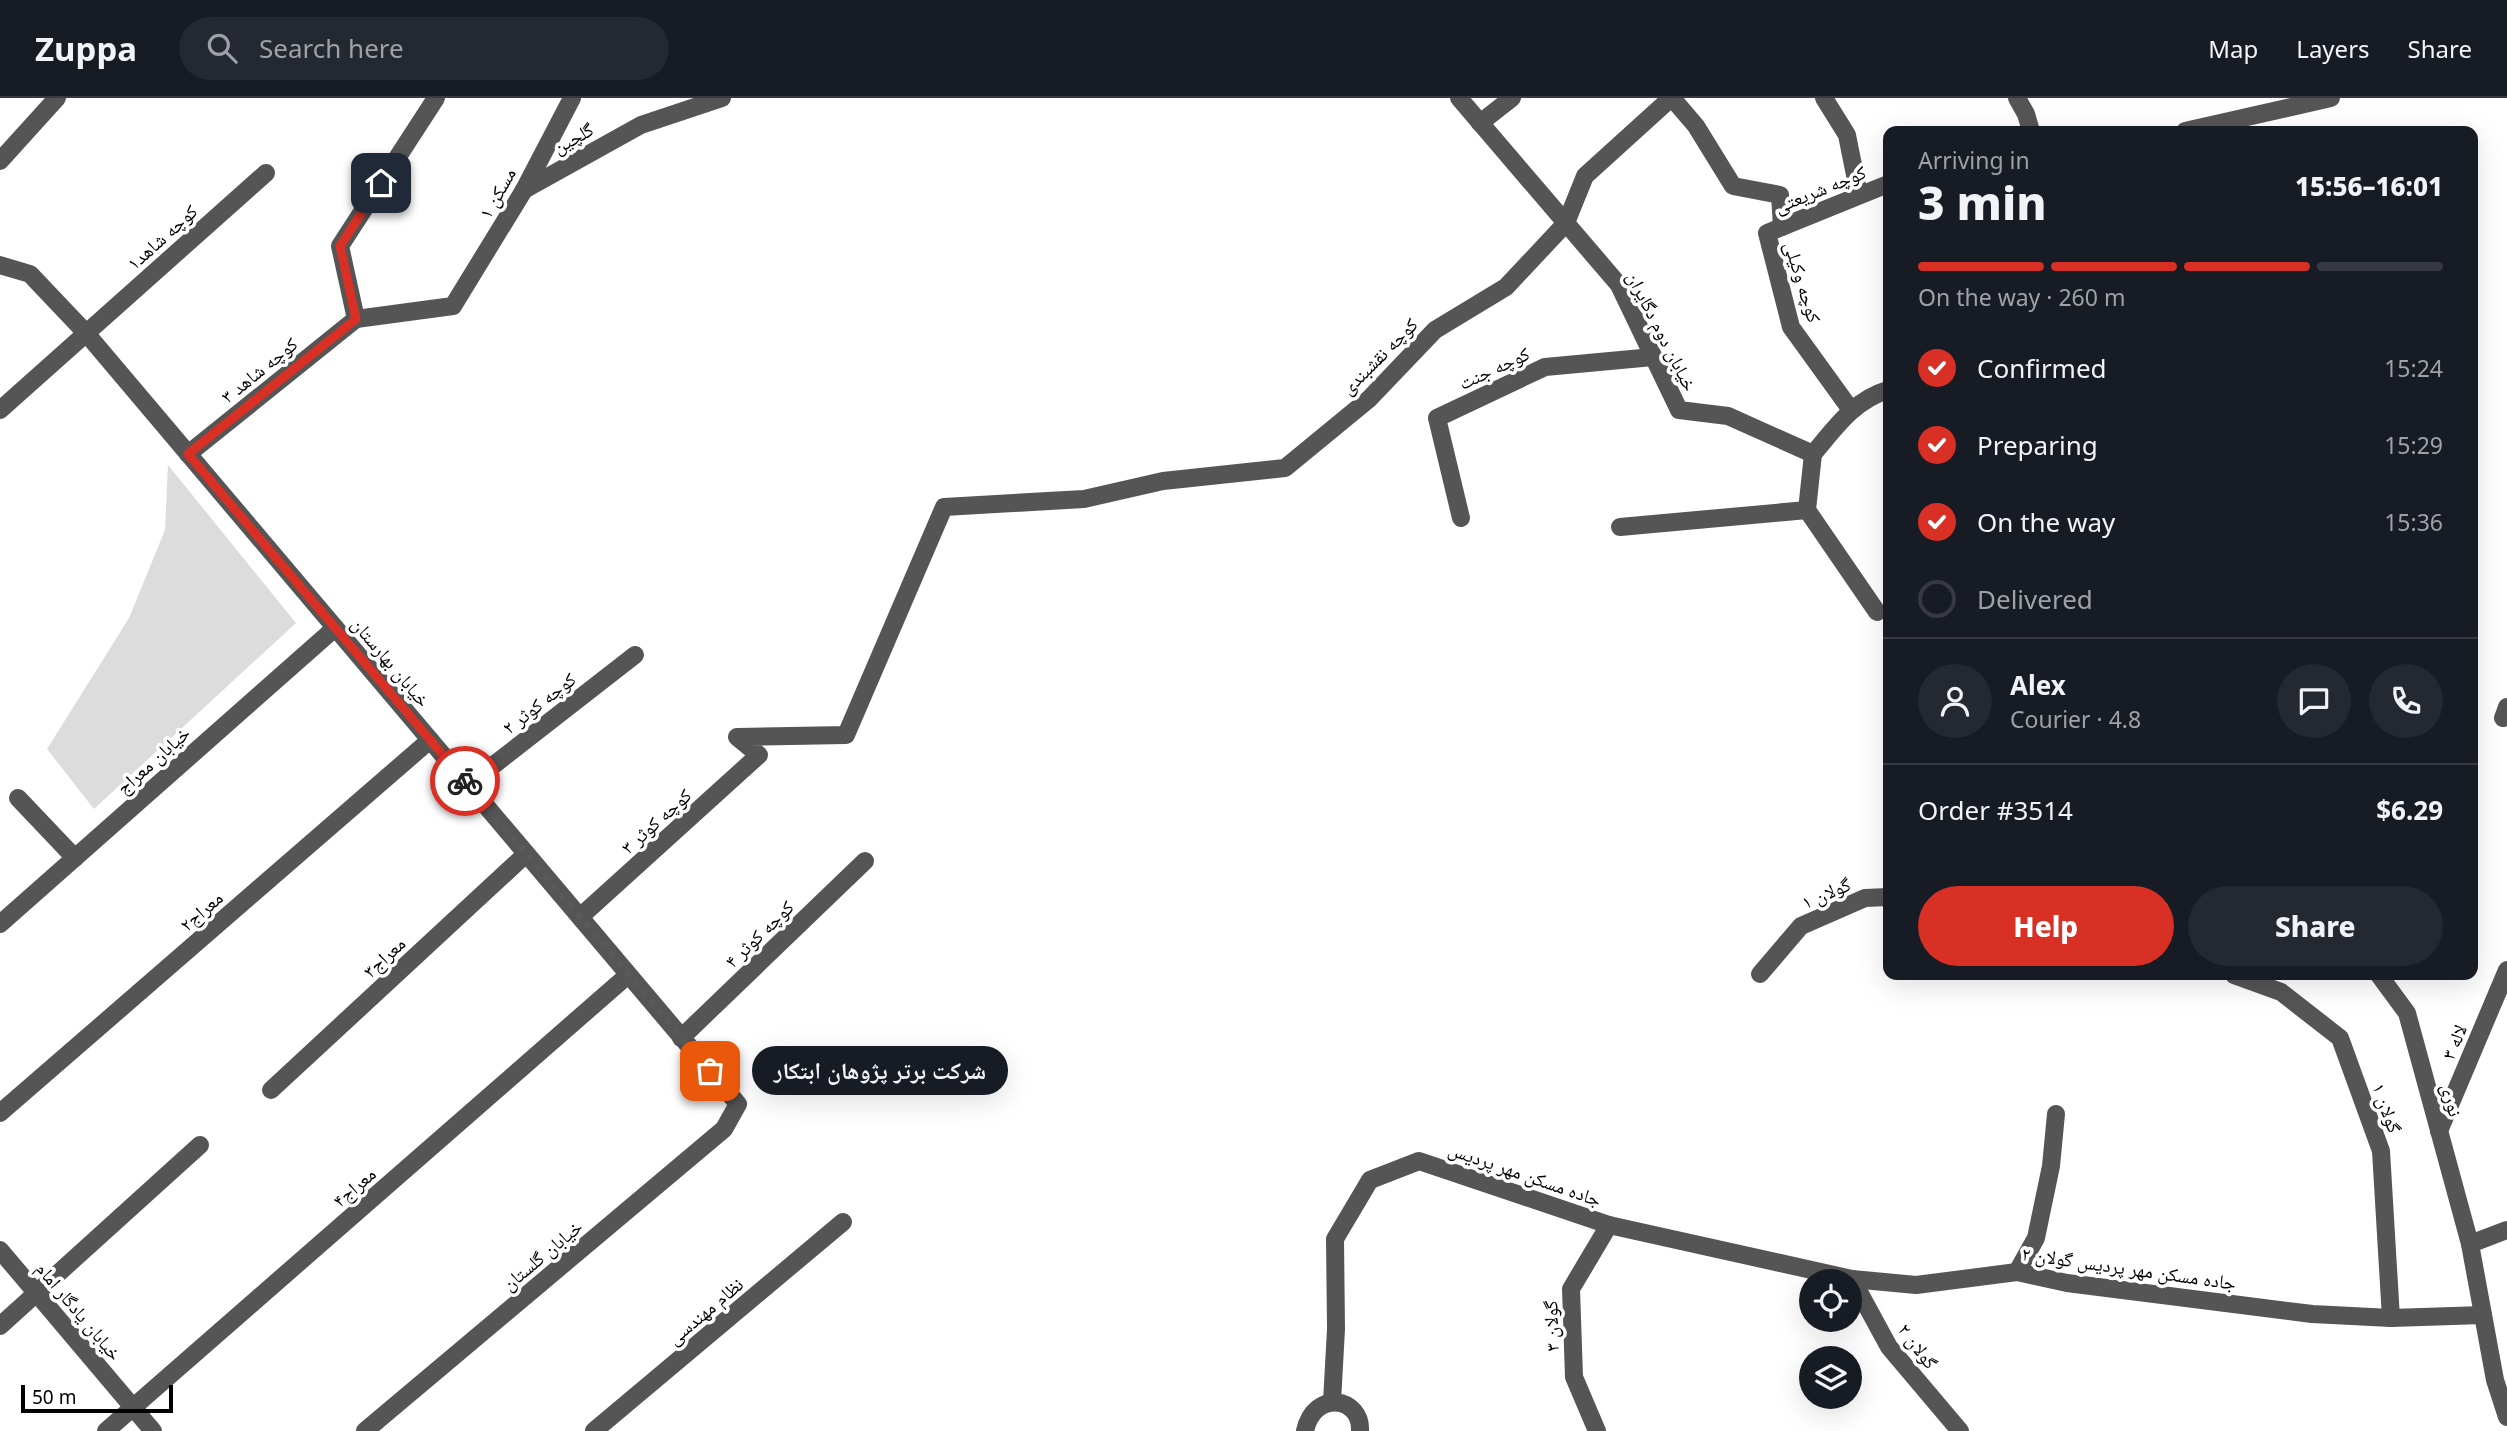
<!DOCTYPE html>
<html lang="en">
<head>
<meta charset="utf-8">
<style>
  :root { --surface:#171b24; --page:#242831; --text:#f1f3f6; --muted:#9ea1a6; --line:#363941; --accent:#d93025 }
  body { margin:0; font-family:"Noto Sans","Noto Naskh Arabic",sans-serif; background:var(--page); color:var(--text); height:100vh; display:flex; flex-direction:column; font-size:26px; white-space:nowrap }
  * { box-sizing:border-box; margin:0 }
  p { font-size:23px; color:var(--muted) }
  .icon { flex:none; width:38px; height:38px; fill:none; stroke:currentColor; stroke-width:2; stroke-linecap:round; stroke-linejoin:round }
  .map { position:relative; flex:1; overflow:hidden }
  .sheet { position:absolute; left:1883px; top:28px; width:595px; height:854px; display:flex; flex-direction:column; background:var(--surface); border-radius:14px; box-shadow:0 7px 28px #0002 }
  .sheet>* { flex:none }
  .tools { position:absolute; left:1799px; top:1171px; display:grid; gap:14px }
  .tools a { display:grid; place-items:center; width:63px; height:63px; border-radius:50%; background:var(--surface); box-shadow:0 7px 28px #0002; font-size:35px }
  .scale { position:absolute; left:21px; bottom:18px; width:152px; box-sizing:border-box; padding-left:7px; border:4px solid #000; border-top:0; font-size:19px; line-height:24px; white-space:nowrap; color:#000; -webkit-text-stroke:5px #fff; paint-order:stroke }
  .pin { position:absolute; display:grid; place-items:center; width:60px; height:60px; color:#fff; margin:-30px; border-radius:14px; box-shadow:0 4px 10px #0006 }
  .courier { position:absolute; display:grid; place-items:center; width:70px; height:70px; margin:-35px; border:5px solid #d93025; border-radius:50%; background:#fff; color:#222; box-shadow:0 2px 9px #0007 }
  .bubble { position:absolute; height:49px; border-radius:24px; background:var(--surface); box-shadow:0 7px 28px #0002; font-size:23px; font-weight:800; line-height:49px; text-align:center }
  .headline em { font-style:normal; font-weight:800 }
  .headline div { display:flex; flex-direction:column-reverse }
  .headline { display:flex; align-items:center; justify-content:space-between; height:119px; padding:0 35px }
  h1 { font-size:46px; font-weight:800; line-height:52px }
  .bar { display:grid; grid-template-columns:repeat(4,1fr); gap:10px 7px; align-content:center; height:84px; padding:0 35px }
  .bar i { height:9px; border-radius:5px; background:var(--line) }
  .bar .current { background:var(--accent) }
  .bar p { grid-column:span 4 }
  .line { display:flex; align-items:center; gap:18px; padding:0 35px; border-top:2px solid var(--line) }
  .line div { flex:1 }
  .round { display:grid; place-items:center; flex:none; width:74px; height:74px; border-radius:37px; background:var(--page) }
  ol { padding:0 35px; list-style:none }
  li { display:flex; align-items:center; gap:21px; height:77px }
  li p { margin-inline-start:auto }
  li .icon { padding:7px; border-radius:50%; background:var(--accent); color:#fff; stroke-width:4 }
  li:last-child { color:var(--muted) }
  li i { width:38px; height:38px; border:4px solid var(--line); border-radius:50% }
  .cta { display:flex; gap:14px; margin-top:auto; padding:14px 35px }
  .cta a { flex:1; height:80px; border-radius:42px; background:var(--accent); color:#fff; font-size:28px; font-weight:800; line-height:80px; text-align:center }
  .cta a+a { background:var(--page); color:var(--text) }
  header { display:flex; align-items:center; gap:42px; box-sizing:border-box; height:98px; padding:0 35px; background:var(--surface); border-bottom:2px solid var(--line) }
  header strong { font-size:33px }
  nav { display:flex; gap:38px; margin-inline-start:auto; font-size:24px }
  .search { width:490px; height:63px; background:var(--page); display:flex; align-items:center; gap:18px; box-sizing:border-box; padding:0 24px; border-radius:38px; color:var(--muted); font-size:26px }
  .map>svg:first-child { display:block }
  .green { fill:#dcdcdc }
  .lines { fill:none; stroke-linecap:round; stroke-linejoin:round }
  .minor { stroke:#555; stroke-width:18 }
  .done { stroke:#595959; stroke-width:7; stroke-dasharray:0 12.6 }
  .route { stroke:#d93025; stroke-width:9 }
  .labels { text-anchor:middle; dominant-baseline:central; stroke-width:7; stroke-linejoin:round; paint-order:stroke }
  .street-label { font-size:19px; fill:#000; stroke:#fff }
</style>
</head>
<body>
<header>
<strong>Zuppa</strong>
<div class="search"><svg class="icon" aria-label="search" viewBox="0 0 24 24"><circle cx="10" cy="10" r="6"/><path d="M15 15l6 6"/></svg>Search here</div>
<nav><a>Map</a><a>Layers</a><a>Share</a></nav>
</header>
<div class="map">
<svg width="2507" height="1333" viewBox="0 0 2507 1333">
  <rect width="100%" height="100%" fill="#fff"/>
  <!-- green -->
  <path class="green" d="M168 367 296 525 94 711 47 651 129 520 165 432Z"/>
  <g class="lines">
    <!-- minor -->
    <g class="minor">
      <path d="M1459 0 1619 187 1679 312 1728 318 1813 356"/>
      <path d="M1672 0 1696 28 1733 88 1780 97 1782 129"/>
      <path d="M1824 0 1847 37 1859 97"/>
      <path d="M2017 0 2026 16 2031 33"/>
      <path d="M1480 25 1512 0"/>
      <path d="M2185 33 2331 0"/>
      <path d="M0 63 57 0"/>
      <path d="M524 92 641 27 722 0"/>
      <path d="M0 167 30 176 86 235 738 1006 724 1031 365 1333"/>
      <path d="M356 221 453 208 524 92 572 0"/>
      <path d="M356 221 340 148 436 0"/>
      <path d="M0 312 266 75"/>
      <path d="M1851 312 1791 229 1767 135 1888 86"/>
      <path d="M188 356 356 221"/>
      <path d="M1813 356 1807 412 1877 514"/>
      <path d="M1813 356C1835 330 1854 302 1888 292"/>
      <path d="M1461 420 1437 320 1545 269 1653 259"/>
      <path d="M1620 429 1807 412"/>
      <path d="M2503 620 2507 609"/>
      <path d="M468 687 635 557"/>
      <path d="M18 700 75 760"/>
      <path d="M580 819 759 657 737 639 846 637 944 409 1084 401 1163 383 1285 370 1369 301 1435 232 1506 189 1566 125 1585 78 1671 0"/>
      <path d="M0 826 335 530"/>
      <path d="M1760 876 1801 828 1865 800 1888 799"/>
      <path d="M2234 877 2281 894 2340 940 2381 1053 2391 1220"/>
      <path d="M2379 877 2407 915 2470 1146 2495 1282 2507 1319"/>
      <path d="M681 940 865 763"/>
      <path d="M271 992 526 756"/>
      <path d="M0 1015 430 642"/>
      <path d="M2439 1033 2507 872"/>
      <path d="M2470 1146 2507 1132"/>
      <path d="M0 1152 153 1333"/>
      <path d="M2017 1174 2036 1140 2051 1068 2056 1016"/>
      <path d="M1852 1181 1889 1249 1960 1333"/>
      <path d="M0 1228 200 1047"/>
      <path d="M1332 1304 1336 1231 1335 1141 1370 1082 1419 1063 1609 1127 1852 1181 1916 1187 2017 1174 2067 1185 2312 1216 2391 1220 2483 1217"/>
      <path d="M106 1333 628 877"/>
      <path d="M594 1333 843 1124"/>
      <path d="M1305 1333C1314 1291 1362 1299 1360 1333"/>
      <path d="M1597 1333 1574 1279 1571 1191 1609 1127"/>
    </g>
  </g>
  <g class="lines">
    <!-- done -->
    <path class="done" d="M465 683 710 973"/>
    <!-- route -->
    <path class="route" d="M381 85 340 148 356 221 188 356 465 683"/>
  </g>
  <g class="labels">
    <!-- street labels -->
    <g class="street-label">
      <text transform="translate(573 40) rotate(-29)">گلچین</text>
      <text transform="translate(1820 91) rotate(-22)">کوچه شریعتی</text>
      <text transform="translate(497 95) rotate(-60)">مسکن ۱</text>
      <text transform="translate(162 139) rotate(-42)">کوچه شاهد۱</text>
      <text transform="translate(1803 184) rotate(73)">کوچه وکیلی</text>
      <text transform="translate(1662 233) rotate(63)">خیابان دوم دگایران</text>
      <text transform="translate(1379 258) rotate(-45)">کوچه نقشبندی</text>
      <text transform="translate(1494 270) rotate(-25)">کوچه جنت</text>
      <text transform="translate(259 272) rotate(-39)">کوچه شاهد ۳</text>
      <text transform="translate(391 564) rotate(50)">خیابان بهارستان</text>
      <text transform="translate(539 605) rotate(-38)">کوچه کوثر ۲</text>
      <text transform="translate(153 662) rotate(-42)">خیابان معراج</text>
      <text transform="translate(656 723) rotate(-42)">کوچه کوثر ۳</text>
      <text transform="translate(1826 795) rotate(-23)">گولان ۱</text>
      <text transform="translate(201 813) rotate(-41)">معراج۲</text>
      <text transform="translate(759 836) rotate(-44)">کوچه کوثر ۴</text>
      <text transform="translate(384 859) rotate(-43)">معراج۳</text>
      <text transform="translate(2454 944) rotate(-67)">لاله ۳</text>
      <text transform="translate(2452 1002) rotate(75)">نوری</text>
      <text transform="translate(2387 1010) rotate(70)">گولان ۱</text>
      <text transform="translate(1525 1076) rotate(19)">جاده مسکن مهر پردیس</text>
      <text transform="translate(354 1089) rotate(-41)">معراج۴</text>
      <text transform="translate(542 1157) rotate(-40)">خیابان گلستان</text>
      <text transform="translate(2129 1170) rotate(8)">جاده مسکن مهر پردیس گولان ۲</text>
      <text transform="translate(79 1213) rotate(50)">خیابان یادگار امام</text>
      <text transform="translate(705 1213) rotate(-40)">نظام مهندسی</text>
      <text transform="translate(1551 1228) rotate(-92)">گولان ۳</text>
      <text transform="translate(1918 1248) rotate(53)">گولان ۲</text>
    </g>
  </g>
</svg>
<div class="tools">
<a><svg class="icon" aria-label="locate" viewBox="0 0 24 24"><circle cx="12" cy="12" r="6"/><path d="M12 2v4M12 18v4M2 12h4M18 12h4"/></svg></a>
<a><svg class="icon" aria-label="layers" viewBox="0 0 24 24"><path d="M12 4l9 5-9 5-9-5zM3 14l9 5 9-5"/></svg></a>
</div>
<div class="scale">50 m</div>
<div class="pin" style="left:710px;top:973px;background:#ea580c"><svg class="icon" aria-label="bag" viewBox="0 0 24 24"><path d="M5 8h14l-1 12H6zM9 8a3 3 0 0 1 6 0"/></svg></div>
<div class="pin" style="left:381px;top:85px;background:#1f2937"><svg class="icon" aria-label="home" viewBox="0 0 24 24"><path d="M3 11l9-7 9 7M6 9v11h12V9"/></svg></div>
<div class="courier" style="left:465px;top:683px"><svg class="icon" aria-label="bike" viewBox="0 0 24 24"><circle cx="6" cy="16" r="4"/><circle cx="18" cy="16" r="4"/><path d="M6 16l4-8h5l3 8M10 8l3 8H6M13 5h3"/></svg></div>
<div class="bubble" style="left:752px;top:948px;width:256px">شرکت برتر پژوهان ابتکار</div>
<section class="sheet">
<div class="headline"><div><h1>3 min</h1><p>Arriving in</p></div><em>15:56–16:01</em></div>
<div class="bar"><i class="current"></i><i class="current"></i><i class="current"></i><i></i><p>On the way · 260 m</p></div>
<ol>
<li><svg class="icon" aria-label="check" viewBox="0 0 24 24"><path d="M5 12l5 5 9-10"/></svg>Confirmed<p>15:24</p></li>
<li><svg class="icon" aria-label="check" viewBox="0 0 24 24"><path d="M5 12l5 5 9-10"/></svg>Preparing<p>15:29</p></li>
<li><svg class="icon" aria-label="check" viewBox="0 0 24 24"><path d="M5 12l5 5 9-10"/></svg>On the way<p>15:36</p></li>
<li><i></i>Delivered</li>
</ol>
<div class="line" style="height:126px"><a class="round"><svg class="icon" aria-label="person" viewBox="0 0 24 24"><circle cx="12" cy="8" r="4"/><path d="M4 21q1-7 8-7t8 7"/></svg></a><div><b>Alex</b><p>Courier · 4.8</p></div><a class="round"><svg class="icon" aria-label="chat" viewBox="0 0 24 24"><path d="M4 5h16v11H9l-5 4z"/></svg></a><a class="round"><svg class="icon" aria-label="phone" viewBox="0 0 24 24"><path d="M5 4h4l2 5-3 2q2 4 5 5l2-3 5 2v4C11 20 4 13 5 4z"/></svg></a></div>
<div class="line" style="height:91px"><div>Order #3514</div><b>$6.29</b></div>
<div class="cta"><a>Help</a><a>Share</a></div>
</section>
</div>
</body>
</html>
